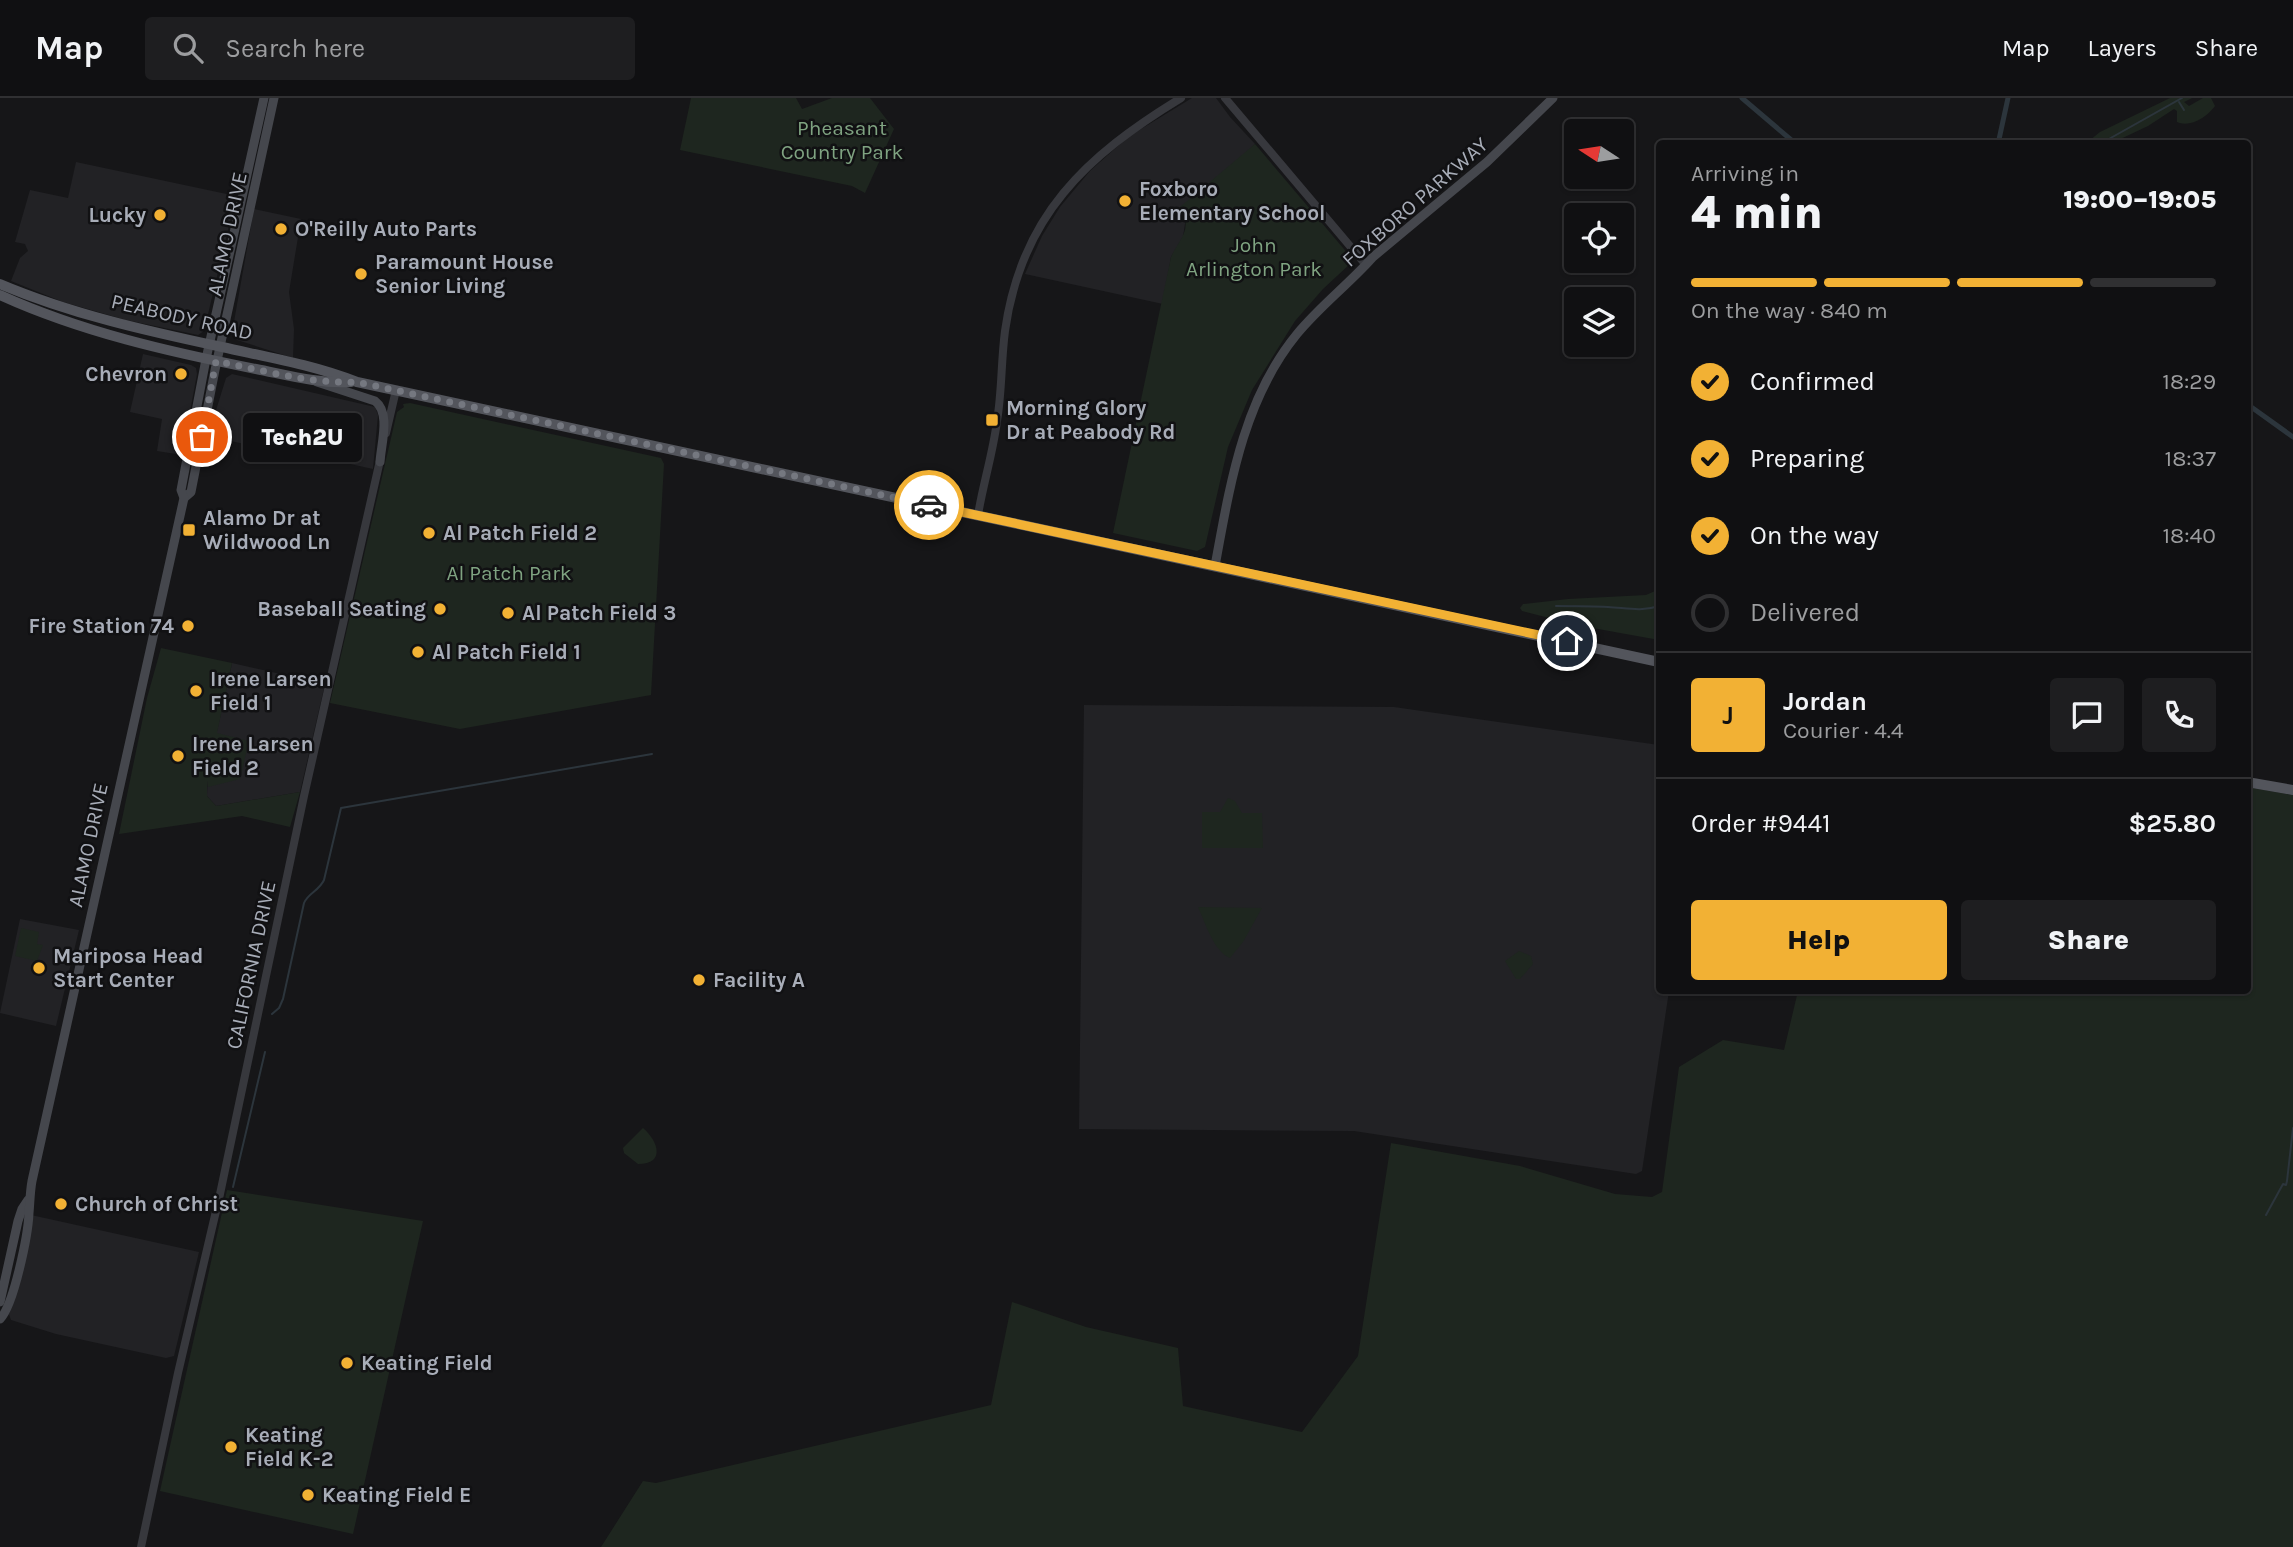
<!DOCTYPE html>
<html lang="en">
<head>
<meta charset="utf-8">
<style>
  :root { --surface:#101012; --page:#1e1e20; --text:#f1f3f6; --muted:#9c9d9f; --line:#303032; --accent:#f2b134 }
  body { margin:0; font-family:Karla,sans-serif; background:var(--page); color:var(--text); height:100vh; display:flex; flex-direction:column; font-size:26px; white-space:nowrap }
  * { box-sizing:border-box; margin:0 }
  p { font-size:23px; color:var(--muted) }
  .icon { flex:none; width:38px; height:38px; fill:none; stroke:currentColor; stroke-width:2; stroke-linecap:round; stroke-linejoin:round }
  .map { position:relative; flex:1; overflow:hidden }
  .panel { position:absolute; left:1656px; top:42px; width:595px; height:854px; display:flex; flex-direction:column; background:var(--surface); border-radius:7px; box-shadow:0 2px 5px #0004,0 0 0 2px var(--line) }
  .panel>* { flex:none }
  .needle { width:46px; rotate:282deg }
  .tools { position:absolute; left:1564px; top:21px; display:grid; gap:14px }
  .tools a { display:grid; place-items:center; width:70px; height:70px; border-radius:7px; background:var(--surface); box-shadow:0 2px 5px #0004,0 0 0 2px var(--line); font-size:35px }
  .pin { position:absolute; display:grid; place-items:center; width:60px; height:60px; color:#fff; margin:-30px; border:4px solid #fff; border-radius:50%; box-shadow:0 2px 7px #0007 }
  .courier { position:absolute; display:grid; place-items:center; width:70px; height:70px; margin:-35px; border:5px solid #f2b134; border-radius:50%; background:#fff; color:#222; box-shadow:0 2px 9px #0007 }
  .bubble { position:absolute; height:49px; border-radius:7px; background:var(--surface); box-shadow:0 2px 5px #0004,0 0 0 2px var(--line); font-size:23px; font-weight:800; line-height:49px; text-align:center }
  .summary em { font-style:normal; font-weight:800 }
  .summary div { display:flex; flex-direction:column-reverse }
  .summary { display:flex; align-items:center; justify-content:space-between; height:119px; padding:0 35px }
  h1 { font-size:46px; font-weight:800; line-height:52px }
  .bar { display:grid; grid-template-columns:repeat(4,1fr); gap:10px 7px; align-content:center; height:84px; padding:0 35px }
  .bar i { height:9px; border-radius:5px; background:var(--line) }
  .bar .active { background:var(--accent) }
  .bar p { grid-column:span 4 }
  .line { display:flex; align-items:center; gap:18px; padding:0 35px; border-top:2px solid var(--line) }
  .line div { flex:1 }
  .round { display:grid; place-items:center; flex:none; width:74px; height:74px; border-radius:7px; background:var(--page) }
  ol { padding:0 35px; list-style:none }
  li { display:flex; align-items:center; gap:21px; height:77px }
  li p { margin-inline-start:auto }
  li .icon { padding:7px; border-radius:50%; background:var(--accent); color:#111; stroke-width:4 }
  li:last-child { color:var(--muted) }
  li i { width:38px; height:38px; border:4px solid var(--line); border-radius:50% }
  .action { display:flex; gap:14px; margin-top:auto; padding:14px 35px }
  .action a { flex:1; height:80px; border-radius:7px; background:var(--accent); color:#111; font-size:28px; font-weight:800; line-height:80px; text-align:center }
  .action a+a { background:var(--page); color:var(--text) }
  header { display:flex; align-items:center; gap:42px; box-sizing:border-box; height:98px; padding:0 35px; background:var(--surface); border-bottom:2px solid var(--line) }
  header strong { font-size:33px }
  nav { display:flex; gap:38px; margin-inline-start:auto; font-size:24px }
  .search { width:490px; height:63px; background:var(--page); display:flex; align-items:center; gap:18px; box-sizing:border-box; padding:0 24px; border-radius:7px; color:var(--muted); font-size:26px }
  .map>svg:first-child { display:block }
  .built { fill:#222225 }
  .green { fill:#1e261f }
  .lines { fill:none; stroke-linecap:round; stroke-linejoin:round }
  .stream { stroke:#2c353c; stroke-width:2 }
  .canal { stroke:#2c353c; stroke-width:5 }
  .tertiary { stroke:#37383d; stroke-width:8 }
  .secondary { stroke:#45474d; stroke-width:9 }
  .primary { stroke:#53555c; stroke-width:10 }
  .done { stroke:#757880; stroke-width:7; stroke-dasharray:0 12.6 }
  .route { stroke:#f2b134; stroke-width:9 }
  .poi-dot { fill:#f2b134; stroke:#111113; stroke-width:2.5 }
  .labels { text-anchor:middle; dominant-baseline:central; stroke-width:5; stroke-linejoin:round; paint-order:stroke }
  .park-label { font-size:21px; fill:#7fa381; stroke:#111113 }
  .poi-label { font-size:21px; font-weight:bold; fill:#a8adb8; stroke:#111113; text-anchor:start }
  .street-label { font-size:21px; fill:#a8adb8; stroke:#111113 }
</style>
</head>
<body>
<header>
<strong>Map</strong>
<div class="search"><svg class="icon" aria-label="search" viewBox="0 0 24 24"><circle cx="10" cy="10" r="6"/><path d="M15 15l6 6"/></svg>Search here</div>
<nav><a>Map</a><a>Layers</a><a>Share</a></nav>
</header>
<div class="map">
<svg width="2293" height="1449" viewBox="0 0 2293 1449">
  <rect width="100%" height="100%" fill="#161618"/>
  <!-- built -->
  <g class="built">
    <path d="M1192 0H1216L1230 19 1255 46 1186 119 1183 139 1171 159 1163 206 1025 176 1042 138 1060 109 1090 73 1128 39Z"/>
    <path d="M76 64 236 98 204 233 198 237 126 222 63 204 11 183 20 160 28 153 25 146 15 144 30 92 68 100Z"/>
    <path d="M254 111 301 121 289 194 294 231 293 260 237 242 232 235Z"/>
    <path d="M143 256 191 267 196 270 197 276 182 357 157 353 162 321 130 314Z"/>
    <path d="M232 276 375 309 378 317 373 371 259 346 240 345 208 338 226 280Z"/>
    <path d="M232 565 325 586 300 694 216 708 207 698 208 674Z"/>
    <path d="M1084 607 1394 609 1659 647V892L1669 893 1642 1073 1636 1076 1354 1033 1079 1031Z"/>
    <path d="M20 821 79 832 56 928 0 915Z"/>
    <path d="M31 1117 199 1154 174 1258 166 1260 56 1236 11 1222 9 1216 15 1200Z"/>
  </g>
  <!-- green -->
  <g class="green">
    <path d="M691 0H796L802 11 832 0H870L894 31 865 95 852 88 680 52Z"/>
    <path d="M2170 0H2192L2184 4 2189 8 2203 0H2211L2215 8C2207 19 2190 30 2177 24V13L2174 11 2148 28 2112 45H2063L2073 40 2089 43 2100 34Z"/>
    <path d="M1255 46 1349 157 1351 165 1323 191 1295 223 1252 292 1228 349 1205 449 1197 453 1113 435 1171 159C1181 138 1193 132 1180 109Z"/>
    <path d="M410 305 661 360 664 366 651 597 460 631 330 605 397 314 404 309 403 306Z"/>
    <path d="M1655 493 1659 494V542L1576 527 1522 513 1520 510 1523 506 1568 501 1646 497Z"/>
    <path d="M161 550 232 565 217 635 249 643 240 681 208 689 207 683V698L216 708 300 694 290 729 242 718 119 736 147 600Z"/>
    <path d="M2247 689 2293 697V1449H601L643 1383 656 1385 991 1307 1012 1204 1086 1229 1178 1250 1183 1308 1302 1334 1358 1258 1391 1045 1520 1068 1615 1096 1652 1099 1662 1094 1679 969 1723 942 1784 952 1798 893 2247 892Z"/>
    <path d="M1228 700 1235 703 1242 715H1262L1263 750H1202V714H1220Z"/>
    <path d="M1198 809 1262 810 1243 844 1230 860C1214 854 1205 824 1198 809Z"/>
    <path d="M21 830 39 834 37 846 43 847 37 863 15 858Z"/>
    <path d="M1519 853 1531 858 1533 866 1520 881H1516L1505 863Z"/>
    <path d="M643 1030C658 1043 666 1066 638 1066L624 1055 623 1050Z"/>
    <path d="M227 1092 423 1123 353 1436 160 1393Z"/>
  </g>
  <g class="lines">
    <!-- stream -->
    <g class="stream">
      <path d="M2179 4 2184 12"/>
      <path d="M2068 45 2080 43 2084 46"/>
      <path d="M2100 46 2182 0"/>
      <path d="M1556 508C1574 508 1591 508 1608 509 1627 510 1641 514 1659 508"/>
      <path d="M272 916 279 910 283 901 304 805C308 795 319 793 324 782L341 710 652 656"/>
      <path d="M233 1089 265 954"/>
      <path d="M2266 1117 2283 1086 2286 1087 2287 1083 2293 1030"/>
    </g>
    <!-- canal -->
    <g class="canal">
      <path d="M1742 0 1796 46"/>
      <path d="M1998 46 2008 0"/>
      <path d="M2247 306 2293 339"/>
    </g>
    <!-- tertiary -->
    <g class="tertiary">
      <path d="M1225 0 1366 167"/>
      <path d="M386 335 396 292"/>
      <path d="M978 417C983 386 993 355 997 323 1002 294 1001 263 1005 233 1021 118 1086 58 1181 0"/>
      <path d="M141 1449 178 1275 220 1096 304 698 381 358"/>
    </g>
    <!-- secondary -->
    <g class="secondary">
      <path d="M317 284 375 303C391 315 381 346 380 364"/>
      <path d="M184 400 191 394 215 272 274 0"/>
      <path d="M1215 468C1230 387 1243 302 1297 236 1320 208 1349 186 1373 159L1487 64 1553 0"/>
      <path d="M0 1204 18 1123 22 1111 28 1102"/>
      <path d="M0 1221C14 1207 28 1137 29 1115 30 1104 30 1094 32 1083L184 400 181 392 206 261 264 0"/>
    </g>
    <!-- primary -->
    <g class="primary">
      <path d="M0 186C71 216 147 233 222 249 267 259 314 267 357 284L1659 564"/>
      <path d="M0 197C81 234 170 254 256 271 287 277 319 286 351 284"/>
      <path d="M2247 684 2293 692"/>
    </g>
  </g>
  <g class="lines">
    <!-- done -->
    <path class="done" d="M202 339 216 263C262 272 310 286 357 284L929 407"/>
    <!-- route -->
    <path class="route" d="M929 407 1567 543"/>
  </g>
  <!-- markers -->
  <g class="poi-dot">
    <circle cx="1125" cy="103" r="7"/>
    <circle cx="160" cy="117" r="7"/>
    <circle cx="281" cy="131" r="7"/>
    <circle cx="361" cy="176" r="7"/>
    <circle cx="181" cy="276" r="7"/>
    <rect x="985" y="315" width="14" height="14" rx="3.5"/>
    <rect x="182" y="425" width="14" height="14" rx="3.5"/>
    <circle cx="429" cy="435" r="7"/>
    <circle cx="440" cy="511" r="7"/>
    <circle cx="508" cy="515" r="7"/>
    <circle cx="188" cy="528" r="7"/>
    <circle cx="418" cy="554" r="7"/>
    <circle cx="196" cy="593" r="7"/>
    <circle cx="178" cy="658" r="7"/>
    <circle cx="39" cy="870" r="7"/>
    <circle cx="699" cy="882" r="7"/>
    <circle cx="61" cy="1106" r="7"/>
    <circle cx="347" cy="1265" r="7"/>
    <circle cx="231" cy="1349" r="7"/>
    <circle cx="308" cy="1397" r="7"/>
  </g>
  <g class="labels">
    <!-- park labels -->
    <g class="park-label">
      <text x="842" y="30">Pheasant<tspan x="842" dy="24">Country Park</tspan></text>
      <text x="1254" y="147">John<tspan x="1254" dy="24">Arlington Park</tspan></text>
      <text x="509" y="475">Al Patch Park</text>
    </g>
    <!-- poi labels -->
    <g class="poi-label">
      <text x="1139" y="91">Foxboro<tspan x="1139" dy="24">Elementary School</tspan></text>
      <text x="146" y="117" text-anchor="end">Lucky</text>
      <text x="295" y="131">O'Reilly Auto Parts</text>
      <text x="375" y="164">Paramount House<tspan x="375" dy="24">Senior Living</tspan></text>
      <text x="167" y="276" text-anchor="end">Chevron</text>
      <text x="1006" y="310">Morning Glory<tspan x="1006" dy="24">Dr at Peabody Rd</tspan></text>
      <text x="203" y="420">Alamo Dr at<tspan x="203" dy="24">Wildwood Ln</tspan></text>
      <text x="443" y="435">Al Patch Field 2</text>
      <text x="426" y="511" text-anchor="end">Baseball Seating</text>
      <text x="522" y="515">Al Patch Field 3</text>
      <text x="174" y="528" text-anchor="end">Fire Station 74</text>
      <text x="432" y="554">Al Patch Field 1</text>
      <text x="210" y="581">Irene Larsen<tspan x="210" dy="24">Field 1</tspan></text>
      <text x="192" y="646">Irene Larsen<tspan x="192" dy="24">Field 2</tspan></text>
      <text x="53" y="858">Mariposa Head<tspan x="53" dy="24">Start Center</tspan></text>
      <text x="713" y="882">Facility A</text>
      <text x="75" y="1106">Church of Christ</text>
      <text x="361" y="1265">Keating Field</text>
      <text x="245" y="1337">Keating<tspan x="245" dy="24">Field K-2</tspan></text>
      <text x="322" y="1397">Keating Field E</text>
    </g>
    <!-- street labels -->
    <g class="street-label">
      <text transform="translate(1415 104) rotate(-41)">FOXBORO PARKWAY</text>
      <text transform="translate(227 136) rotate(-78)">ALAMO DRIVE</text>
      <text transform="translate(182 219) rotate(13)">PEABODY ROAD</text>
      <text transform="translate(88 747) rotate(-78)">ALAMO DRIVE</text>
      <text transform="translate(251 867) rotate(-78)">CALIFORNIA DRIVE</text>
    </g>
  </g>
</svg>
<div class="tools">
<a><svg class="needle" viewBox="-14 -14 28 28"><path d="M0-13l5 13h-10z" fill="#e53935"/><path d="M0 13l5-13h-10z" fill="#9c9d9f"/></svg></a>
<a><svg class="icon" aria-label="locate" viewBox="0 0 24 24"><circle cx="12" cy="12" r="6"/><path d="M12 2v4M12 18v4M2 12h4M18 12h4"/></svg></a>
<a><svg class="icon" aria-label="layers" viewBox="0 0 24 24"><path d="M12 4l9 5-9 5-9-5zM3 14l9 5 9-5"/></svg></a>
</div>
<div class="pin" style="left:202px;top:339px;background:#ea580c"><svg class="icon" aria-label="bag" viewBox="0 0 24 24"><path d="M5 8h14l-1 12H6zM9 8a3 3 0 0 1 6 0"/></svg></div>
<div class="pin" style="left:1567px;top:543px;background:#1f2937"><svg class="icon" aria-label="home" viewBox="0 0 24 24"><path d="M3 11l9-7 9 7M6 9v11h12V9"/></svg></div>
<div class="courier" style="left:929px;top:407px"><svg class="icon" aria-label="car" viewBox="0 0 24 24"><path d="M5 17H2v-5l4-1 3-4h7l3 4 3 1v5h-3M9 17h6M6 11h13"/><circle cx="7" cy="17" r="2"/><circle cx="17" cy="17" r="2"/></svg></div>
<div class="bubble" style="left:243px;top:315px;width:119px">Tech2U</div>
<section class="panel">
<div class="summary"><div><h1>4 min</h1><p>Arriving in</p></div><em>19:00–19:05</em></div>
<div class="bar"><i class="active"></i><i class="active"></i><i class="active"></i><i></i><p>On the way · 840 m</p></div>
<ol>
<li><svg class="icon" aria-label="check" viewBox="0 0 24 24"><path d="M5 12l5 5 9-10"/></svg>Confirmed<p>18:29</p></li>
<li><svg class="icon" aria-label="check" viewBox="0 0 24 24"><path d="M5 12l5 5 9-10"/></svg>Preparing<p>18:37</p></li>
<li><svg class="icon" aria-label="check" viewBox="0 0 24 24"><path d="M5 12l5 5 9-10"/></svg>On the way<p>18:40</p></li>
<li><i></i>Delivered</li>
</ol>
<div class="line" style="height:126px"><b class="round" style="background:var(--accent);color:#111">J</b><div><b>Jordan</b><p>Courier · 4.4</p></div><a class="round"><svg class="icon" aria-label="chat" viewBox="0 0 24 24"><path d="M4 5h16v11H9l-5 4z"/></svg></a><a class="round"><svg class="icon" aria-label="phone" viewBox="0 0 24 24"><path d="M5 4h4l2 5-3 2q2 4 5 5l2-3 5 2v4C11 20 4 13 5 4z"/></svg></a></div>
<div class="line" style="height:91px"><div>Order #9441</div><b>$25.80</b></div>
<div class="action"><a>Help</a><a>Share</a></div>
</section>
</div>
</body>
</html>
